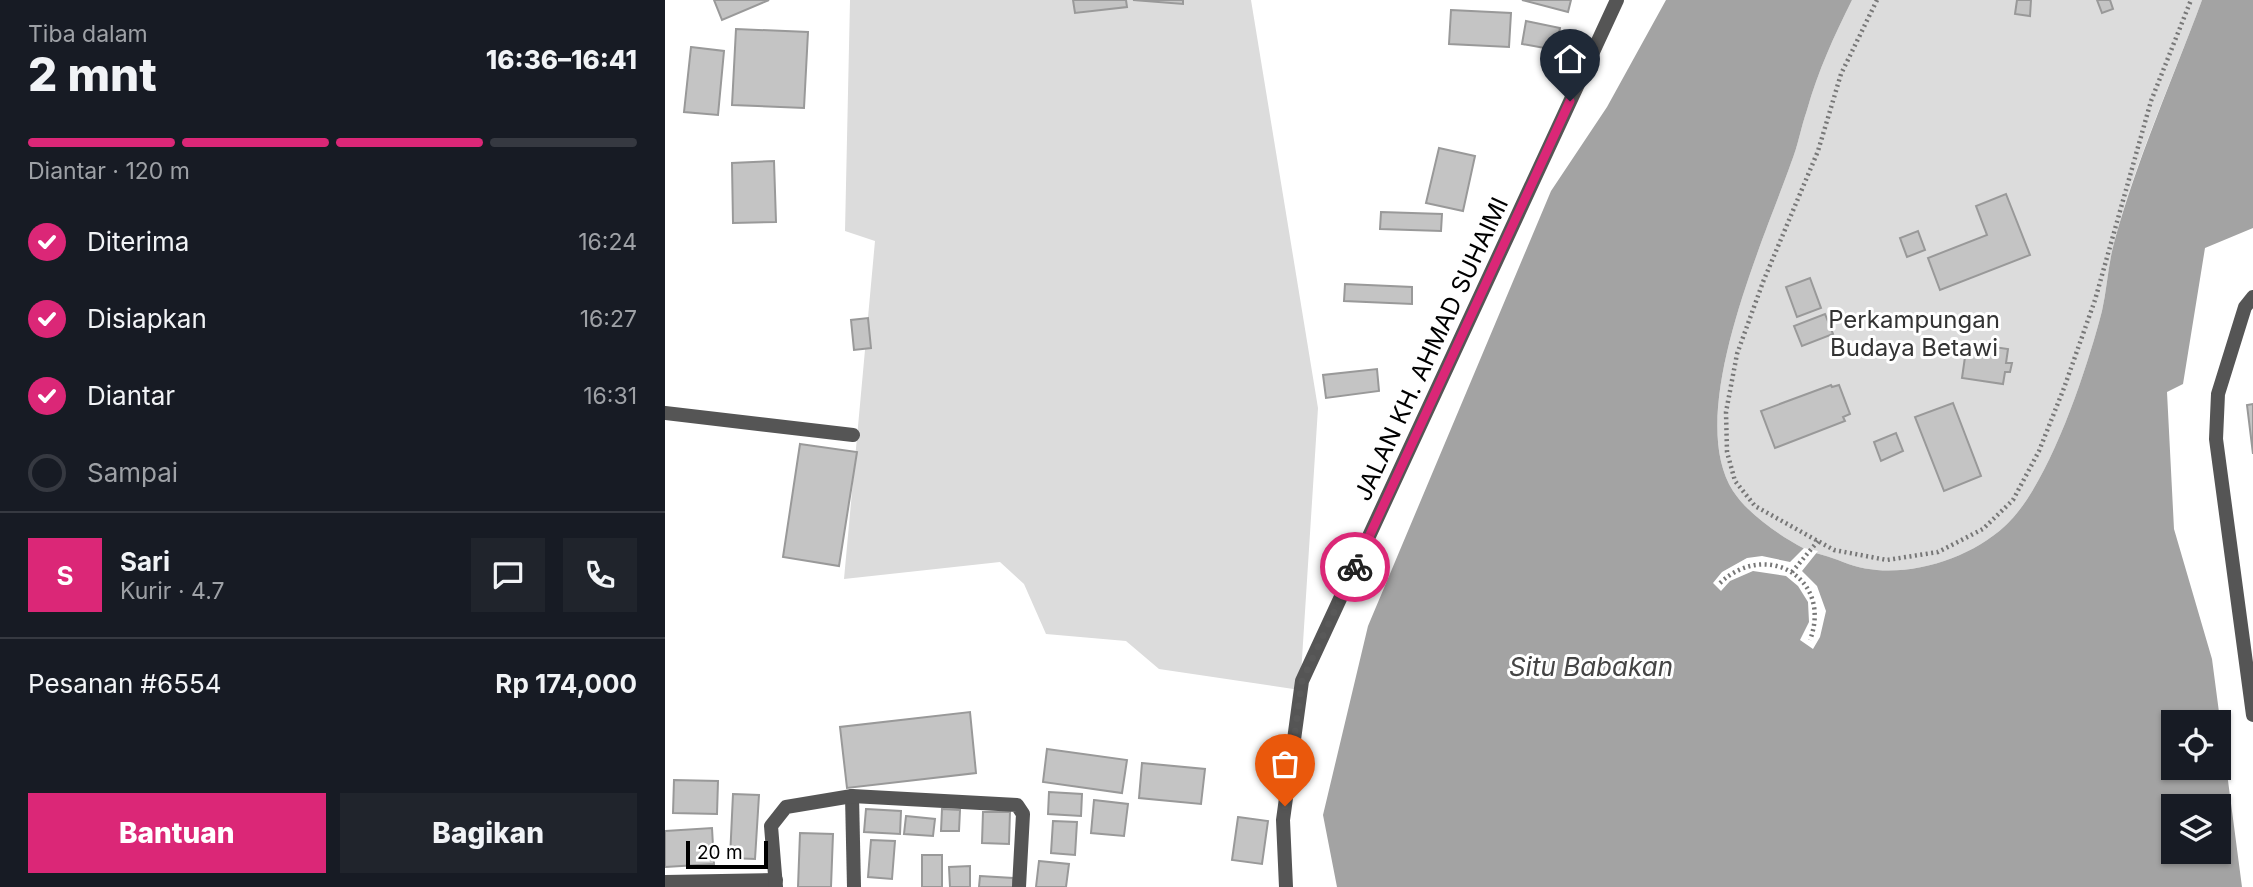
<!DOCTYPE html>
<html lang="id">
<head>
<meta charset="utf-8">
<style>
  :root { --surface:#171b24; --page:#20242c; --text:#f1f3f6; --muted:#9ea1a6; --line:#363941; --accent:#db2777 }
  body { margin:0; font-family:Inter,sans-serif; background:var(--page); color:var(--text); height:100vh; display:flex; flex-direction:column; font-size:26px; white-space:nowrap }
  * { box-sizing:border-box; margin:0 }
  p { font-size:23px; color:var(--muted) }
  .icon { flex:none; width:38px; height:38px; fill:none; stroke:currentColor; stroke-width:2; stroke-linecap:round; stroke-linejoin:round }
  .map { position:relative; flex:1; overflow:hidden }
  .panel { display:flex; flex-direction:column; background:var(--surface); width:665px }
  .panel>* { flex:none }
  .buttons { position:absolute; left:1496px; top:710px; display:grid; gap:14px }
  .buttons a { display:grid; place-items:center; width:70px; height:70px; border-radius:0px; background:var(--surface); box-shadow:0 2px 5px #0004; font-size:35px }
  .scale { position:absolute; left:21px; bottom:18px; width:82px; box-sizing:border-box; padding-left:7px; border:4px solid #000; border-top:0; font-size:19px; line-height:24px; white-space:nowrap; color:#000; -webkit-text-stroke:5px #fff; paint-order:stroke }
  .pin { position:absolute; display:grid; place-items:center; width:60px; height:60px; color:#fff; margin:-72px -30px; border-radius:50% 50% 50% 0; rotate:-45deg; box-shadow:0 0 7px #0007 }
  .pin .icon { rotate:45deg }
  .courier { position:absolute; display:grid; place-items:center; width:70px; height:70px; margin:-35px; border:5px solid #db2777; border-radius:50%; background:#fff; color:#222; box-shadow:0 2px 9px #0007 }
  .headline em { font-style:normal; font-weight:800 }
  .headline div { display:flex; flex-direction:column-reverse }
  .headline { display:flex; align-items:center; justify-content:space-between; height:119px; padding:0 28px }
  h1 { font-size:46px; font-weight:800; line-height:52px }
  .bar { display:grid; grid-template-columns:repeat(4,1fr); gap:10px 7px; align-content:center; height:84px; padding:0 28px }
  .bar i { height:9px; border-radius:5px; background:var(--line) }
  .bar .active { background:var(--accent) }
  .bar p { grid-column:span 4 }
  .line { display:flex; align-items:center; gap:18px; padding:0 28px; border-top:2px solid var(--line) }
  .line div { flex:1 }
  .round { display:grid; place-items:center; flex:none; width:74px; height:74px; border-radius:0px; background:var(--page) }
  ol { padding:0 28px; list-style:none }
  li { display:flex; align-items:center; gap:21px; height:77px }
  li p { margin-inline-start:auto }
  li .icon { padding:7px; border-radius:50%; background:var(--accent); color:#fff; stroke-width:4 }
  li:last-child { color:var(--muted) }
  li i { width:38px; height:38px; border:4px solid var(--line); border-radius:50% }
  .action { display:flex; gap:14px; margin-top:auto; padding:14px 28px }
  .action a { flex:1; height:80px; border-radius:0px; background:var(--accent); color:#fff; font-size:28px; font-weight:800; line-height:80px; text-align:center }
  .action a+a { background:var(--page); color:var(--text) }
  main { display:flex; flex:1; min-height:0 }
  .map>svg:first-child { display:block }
  .green { fill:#dcdcdc }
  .water { fill:#a3a3a3; fill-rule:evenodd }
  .pier { fill:#fff }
  .building { fill:#c4c4c4; stroke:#999; stroke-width:2 }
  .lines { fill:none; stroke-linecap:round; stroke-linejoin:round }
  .path { stroke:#777; stroke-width:4.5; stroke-dasharray:2 3.5; stroke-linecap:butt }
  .street { stroke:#555; stroke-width:14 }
  .done { stroke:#595959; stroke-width:7; stroke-dasharray:0 12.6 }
  .route { stroke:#db2777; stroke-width:9 }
  .labels { text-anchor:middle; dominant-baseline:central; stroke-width:6; stroke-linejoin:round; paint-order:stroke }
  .park-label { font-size:24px; fill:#333; stroke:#fff }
  .street-label { font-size:24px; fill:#000; stroke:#fff }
  .water-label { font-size:26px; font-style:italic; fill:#444; stroke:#fff }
</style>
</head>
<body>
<main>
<section class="panel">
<div class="headline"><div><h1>2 mnt</h1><p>Tiba dalam</p></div><em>16:36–16:41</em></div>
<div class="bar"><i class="active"></i><i class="active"></i><i class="active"></i><i></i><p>Diantar · 120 m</p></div>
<ol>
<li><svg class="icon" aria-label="check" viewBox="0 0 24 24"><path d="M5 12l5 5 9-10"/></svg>Diterima<p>16:24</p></li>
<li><svg class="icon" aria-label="check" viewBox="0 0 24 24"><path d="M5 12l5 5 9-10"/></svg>Disiapkan<p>16:27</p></li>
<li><svg class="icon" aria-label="check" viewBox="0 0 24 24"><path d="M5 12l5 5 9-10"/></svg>Diantar<p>16:31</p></li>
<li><i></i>Sampai</li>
</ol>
<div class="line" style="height:126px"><b class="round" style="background:var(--accent);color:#fff">S</b><div><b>Sari</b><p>Kurir · 4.7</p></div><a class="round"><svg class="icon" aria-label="chat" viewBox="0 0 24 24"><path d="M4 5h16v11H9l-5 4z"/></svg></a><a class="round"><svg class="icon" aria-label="phone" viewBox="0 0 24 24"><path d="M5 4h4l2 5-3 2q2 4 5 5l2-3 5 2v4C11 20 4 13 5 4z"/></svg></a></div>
<div class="line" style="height:91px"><div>Pesanan #6554</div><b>Rp 174,000</b></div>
<div class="action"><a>Bantuan</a><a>Bagikan</a></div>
</section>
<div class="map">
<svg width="1588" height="887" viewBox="0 0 1588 887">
  <rect width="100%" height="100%" fill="#fff"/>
  <!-- green -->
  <g class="green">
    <path d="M185 0H586L653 408 635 690 494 669 461 641 381 634 359 584 335 562 179 579 210 241 180 231Z"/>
    <path d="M1187 0H1537C1507 81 1471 159 1449 243 1443 265 1442 289 1437 311 1422 369 1384 486 1340 526 1300 563 1228 583 1178 562 1165 556 1150 554 1138 548 1114 535 1083 514 1068 491 1019 414 1098 243 1126 163 1133 146 1136 127 1142 110 1153 71 1169 36 1187 0Z"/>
  </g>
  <!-- water -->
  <path class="water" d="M1001 0H1187C1169 36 1153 71 1142 110 1136 127 1133 146 1126 163 1098 243 1019 414 1068 491 1083 514 1114 535 1138 548 1150 554 1165 556 1178 562 1228 583 1300 563 1340 526 1384 486 1422 369 1437 311 1442 289 1443 265 1449 243 1472 159 1507 81 1537 0H1588V228L1540 248 1518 384 1502 392 1509 529 1547 659 1577 887H672L658 815 703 626 886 191 942 107ZM1508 723H1554V768H1508ZM1508 807H1554V852H1508Z"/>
  <!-- pier -->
  <path class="pier" d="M1139 548 1153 551 1137 571 1152 586 1161 611 1155 637 1148 649 1135 640 1144 622 1143 602 1133 586 1121 576 1088 571 1065 581 1056 591 1048 583 1057 572 1082 558 1097 556 1125 562Z"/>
  <!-- building -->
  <g class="building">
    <path d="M49 0H104L57 20Z"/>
    <path d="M408 0H461L462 7 410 13Z"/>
    <path d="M468 0H518V4Z"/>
    <path d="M857 0H906L903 12Z"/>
    <path d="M1352 0H1366L1365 16 1350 14Z"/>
    <path d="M1432 0H1445L1448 9 1437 13Z"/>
    <path d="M786 10 846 13 844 47 784 44Z"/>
    <path d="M861 21 895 28 891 50 857 44Z"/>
    <path d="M71 29 143 32 139 108 67 105Z"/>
    <path d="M26 47 59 51 53 115 19 112Z"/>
    <path d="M774 148 810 156 798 211 761 203Z"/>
    <path d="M109 161 111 222 68 223 67 163Z"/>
    <path d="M1341 194 1365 255 1275 290 1263 258 1322 235 1311 206Z"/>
    <path d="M716 212 777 214 776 231 715 229Z"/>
    <path d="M1253 231 1260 250 1242 257 1235 238Z"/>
    <path d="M1145 278 1156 308 1132 317 1121 287Z"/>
    <path d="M680 284 747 287V304L679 301Z"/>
    <path d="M1160 314 1168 334 1137 346 1129 326Z"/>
    <path d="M203 318 206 348 189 350 186 320Z"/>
    <path d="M1302 343 1343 349 1341 363H1347L1345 372H1340L1338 384 1297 378Z"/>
    <path d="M712 369 714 391 661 398 658 375Z"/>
    <path d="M1166 385 1167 387 1174 385 1185 414 1178 417 1180 421 1110 448 1096 411Z"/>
    <path d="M1288 403 1316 476 1279 491 1250 417Z"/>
    <path d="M1588 404V454L1582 405Z"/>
    <path d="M1231 433 1238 451 1216 461 1209 442Z"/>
    <path d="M135 444 192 452 174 566 118 557Z"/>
    <path d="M305 712 311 773 182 788 175 727Z"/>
    <path d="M382 749 462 760 457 793 378 782Z"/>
    <path d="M477 763 540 769 536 804 474 798Z"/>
    <path d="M9 780 53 781 52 814 8 813Z"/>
    <path d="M384 792 417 794 416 816 383 814Z"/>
    <path d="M68 794 94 795 90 859 65 858Z"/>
    <path d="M429 800 463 804 459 836 426 833Z"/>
    <path d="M201 809 236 811 235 834 199 832Z"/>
    <path d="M277 809 295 810 294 831H276Z"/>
    <path d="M318 812H345L344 844 317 843Z"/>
    <path d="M241 816 270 819 268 836 239 834Z"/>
    <path d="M573 817 603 821 597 864 567 860Z"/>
    <path d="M388 821 412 822 410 855 386 853Z"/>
    <path d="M47 828 49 864 0 867V831Z"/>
    <path d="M135 833 168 834 166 887H133Z"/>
    <path d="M206 840 230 841 227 879 203 877Z"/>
    <rect x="257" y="855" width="20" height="32"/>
    <path d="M374 861 404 864 401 887H371Z"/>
    <path d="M305 866V887H285L284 867Z"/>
    <path d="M315 876 348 878V887H314Z"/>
  </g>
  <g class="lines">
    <!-- path -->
    <g class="path">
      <path d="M1212 0 1176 74 1153 151 1098 282 1072 354 1061 412 1062 452 1070 481 1090 506 1169 550 1222 560 1273 552 1318 529 1348 500 1374 451 1399 388 1430 300 1486 101 1526 0"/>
      <path d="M1127 572 1153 541"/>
      <path d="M1055 583C1102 539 1168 579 1145 640"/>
    </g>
    <!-- street -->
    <g class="street">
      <path d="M1588 297 1580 307 1553 394 1551 439 1588 715"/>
      <path d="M0 413 188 435"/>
      <path d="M187 796 189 887"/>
      <path d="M0 882 111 880"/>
      <path d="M111 887 106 826 121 807 187 796 352 805 358 814 354 887"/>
      <path d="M621 887 618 820 637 681 952 0"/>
    </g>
  </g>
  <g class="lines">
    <!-- done -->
    <path class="done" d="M620 806 637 681 690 567"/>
    <!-- route -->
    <path class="route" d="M690 567 905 101"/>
  </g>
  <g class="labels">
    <!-- park labels -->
    <g class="park-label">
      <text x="1249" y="319">Perkampungan<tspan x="1249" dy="28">Budaya Betawi</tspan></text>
    </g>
    <!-- street labels -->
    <g class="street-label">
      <text transform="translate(766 349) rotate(-65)">JALAN KH. AHMAD SUHAIMI</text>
    </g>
    <!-- water labels -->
    <g class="water-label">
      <text x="926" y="666">Situ Babakan</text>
    </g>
  </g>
</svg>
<div class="buttons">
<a><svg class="icon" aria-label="locate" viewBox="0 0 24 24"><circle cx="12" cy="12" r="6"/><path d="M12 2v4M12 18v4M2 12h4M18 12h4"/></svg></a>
<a><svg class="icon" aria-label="layers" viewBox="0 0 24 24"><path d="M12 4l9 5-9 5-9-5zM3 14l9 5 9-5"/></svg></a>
</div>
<div class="scale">20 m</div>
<div class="pin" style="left:620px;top:806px;background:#ea580c"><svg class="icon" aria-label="bag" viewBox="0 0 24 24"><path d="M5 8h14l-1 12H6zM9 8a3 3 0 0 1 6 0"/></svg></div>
<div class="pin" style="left:905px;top:101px;background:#1f2937"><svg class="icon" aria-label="home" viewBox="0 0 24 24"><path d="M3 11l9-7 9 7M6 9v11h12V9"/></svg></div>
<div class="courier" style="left:690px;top:567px"><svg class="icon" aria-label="bike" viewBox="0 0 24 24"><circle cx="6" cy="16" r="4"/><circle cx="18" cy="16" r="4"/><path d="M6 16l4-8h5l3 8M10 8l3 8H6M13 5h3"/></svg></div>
</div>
</main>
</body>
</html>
